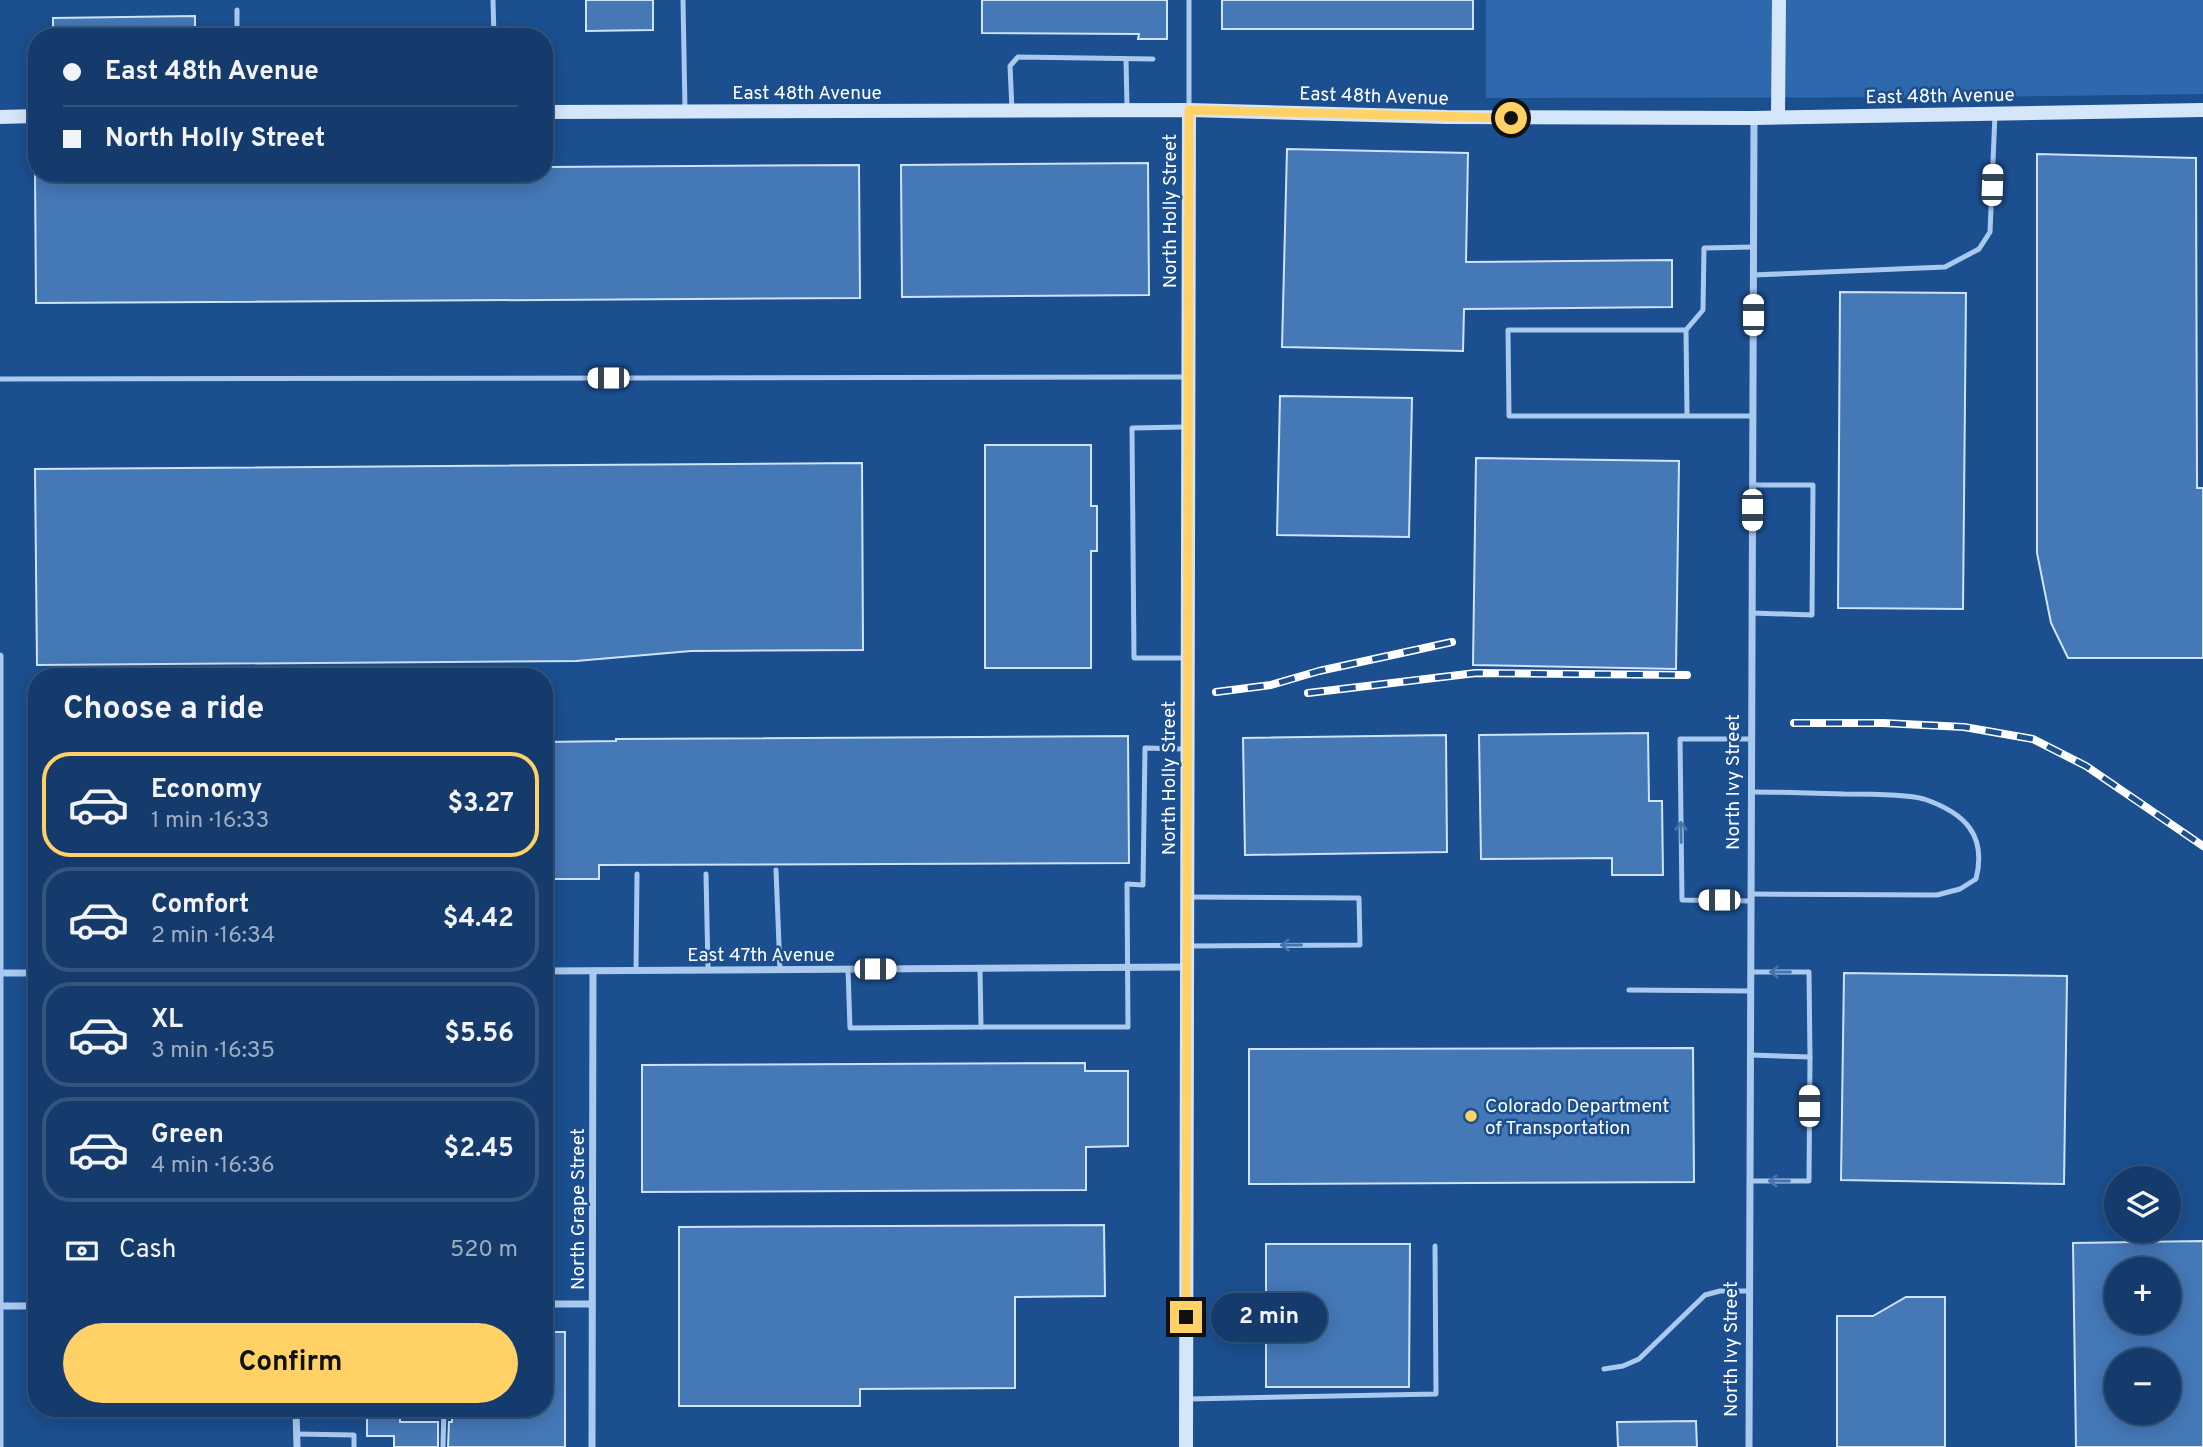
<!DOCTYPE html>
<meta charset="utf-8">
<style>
:root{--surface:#143b6b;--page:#214673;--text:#f1f3f6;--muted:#9dadc1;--line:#33557e;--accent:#ffd166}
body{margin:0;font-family:Overpass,sans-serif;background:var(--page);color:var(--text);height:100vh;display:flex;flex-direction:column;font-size:26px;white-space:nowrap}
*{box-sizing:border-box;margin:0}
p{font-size:23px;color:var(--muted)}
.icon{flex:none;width:38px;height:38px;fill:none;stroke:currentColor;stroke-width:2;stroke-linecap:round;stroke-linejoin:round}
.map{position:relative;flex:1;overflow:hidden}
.sheet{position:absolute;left:28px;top:668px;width:525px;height:749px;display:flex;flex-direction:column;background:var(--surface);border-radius:28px;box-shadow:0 4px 18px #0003,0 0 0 2px var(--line)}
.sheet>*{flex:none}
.top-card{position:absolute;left:28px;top:28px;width:525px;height:154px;border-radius:28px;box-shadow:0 4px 18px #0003,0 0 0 2px var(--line);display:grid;align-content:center;height:154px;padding:0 35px;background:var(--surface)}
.fabs{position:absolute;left:2104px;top:1166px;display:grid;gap:14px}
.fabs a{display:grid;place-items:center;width:77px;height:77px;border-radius:50%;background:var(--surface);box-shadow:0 4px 18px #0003,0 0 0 2px var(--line);font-size:35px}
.end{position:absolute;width:32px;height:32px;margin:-16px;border:9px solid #ffd166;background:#111;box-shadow:0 0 0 4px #111}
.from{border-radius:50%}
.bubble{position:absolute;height:49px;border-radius:24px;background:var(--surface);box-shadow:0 4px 18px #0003,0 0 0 2px var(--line);font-size:23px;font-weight:700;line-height:49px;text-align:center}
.car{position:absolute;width:21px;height:42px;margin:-21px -10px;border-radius:9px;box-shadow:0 0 5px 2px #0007;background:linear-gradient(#fff 24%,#345 0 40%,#fff 0 76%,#345 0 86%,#fff 0)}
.top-card b{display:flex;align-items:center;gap:24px;height:66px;font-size:26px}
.top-card b+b{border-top:2px solid var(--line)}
.top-card i{width:18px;height:18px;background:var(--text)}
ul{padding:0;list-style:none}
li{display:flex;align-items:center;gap:21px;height:105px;margin:0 14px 10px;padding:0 21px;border:4px solid var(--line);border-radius:28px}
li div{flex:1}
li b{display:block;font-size:26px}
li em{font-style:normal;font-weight:700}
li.current{border-color:var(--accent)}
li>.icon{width:63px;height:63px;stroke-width:1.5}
h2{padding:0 35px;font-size:32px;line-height:84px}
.pay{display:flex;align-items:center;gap:18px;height:77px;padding:0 35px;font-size:26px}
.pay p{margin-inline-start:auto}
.action{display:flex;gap:14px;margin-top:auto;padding:14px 35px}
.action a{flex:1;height:80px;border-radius:42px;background:var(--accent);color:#111;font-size:28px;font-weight:700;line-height:80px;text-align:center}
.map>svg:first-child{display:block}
.green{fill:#2e69ad}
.building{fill:#4478b7;stroke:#cfe3fa;stroke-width:2;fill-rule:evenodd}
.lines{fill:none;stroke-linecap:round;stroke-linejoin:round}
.lane{stroke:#a9c9ee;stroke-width:5}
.street{stroke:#a9c9ee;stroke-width:7}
.secondary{stroke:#d6e6fa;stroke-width:14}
.rail-casing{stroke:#fff;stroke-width:8}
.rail{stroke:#1b4f8f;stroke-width:5;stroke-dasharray:16;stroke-linecap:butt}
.oneway{stroke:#4674ac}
.route{stroke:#ffd166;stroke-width:9}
.poi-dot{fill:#ffd166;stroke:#1b4f8f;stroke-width:2.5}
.labels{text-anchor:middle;stroke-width:5;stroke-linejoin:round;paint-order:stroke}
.street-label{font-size:19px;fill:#fff;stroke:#1b4f8f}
.poi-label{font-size:19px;fill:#fff;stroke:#1b4f8f;text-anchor:start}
</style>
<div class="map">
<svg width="2203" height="1447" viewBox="0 0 2203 1447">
<rect width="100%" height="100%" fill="#1b4f8f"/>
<path class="green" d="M1486,0H2203V94L1968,97L1486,98Z"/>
<g class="building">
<path d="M586,0H653V30L586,31Z"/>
<path d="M982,0H1167V39H1138L1139,34L982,33Z"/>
<rect x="1222" y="0" width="251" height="29"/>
<path d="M195,16V37H53V18Z"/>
<path d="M1287,149L1468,153L1466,262L1672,260V307L1464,309L1463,351L1282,347Z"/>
<path d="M2037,154L2196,158L2197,488H2203V658H2068L2051,623L2037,553Z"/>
<path d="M1148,163L1149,295L902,297L901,165Z"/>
<path d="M859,165L860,298L36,303L35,173H544V167Z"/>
<path d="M1840,292L1966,293L1963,609L1838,608Z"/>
<path d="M1280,396L1412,398L1409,537L1277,535Z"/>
<path d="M985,445H1091V506H1097V551H1091V668H985Z"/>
<path d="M1476,458L1679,461L1676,669L1473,665Z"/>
<path d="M862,463L863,650L691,651L576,661L37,665L35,469Z"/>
<path d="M1648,733L1649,801H1662L1663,875H1612V858L1481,859L1479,735Z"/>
<path d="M1446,735L1447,852L1245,855L1243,738Z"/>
<path d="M1128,736L1129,863L599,865V879H544V742L616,741V739Z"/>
<path d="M1844,973L2067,976L2064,1184L1841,1180Z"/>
<path d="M1693,1048L1694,1182L1249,1184V1049Z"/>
<path d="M1085,1063V1071H1128V1146L1086,1147V1190L642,1192V1065Z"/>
<path d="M1104,1225L1105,1296L1015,1297V1388L860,1389V1406H679V1227Z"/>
<path d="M2203,1241V1447H2076L2073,1243ZM2116,1269H2168V1321H2116ZM2116,1360H2168V1412H2116Z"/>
<path d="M1266,1244H1410L1409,1387H1266Z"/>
<path d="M1906,1297H1945V1447H1837V1316H1873Z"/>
<path d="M544,1332H565V1447H448L449,1422H452V1409H544Z"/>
<path d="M367,1409H400V1422H438V1447H394V1436H367Z"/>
<path d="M1696,1421L1697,1447H1618L1617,1422Z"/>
</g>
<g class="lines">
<g class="lane">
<path d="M493,0L494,37"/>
<path d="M683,0L685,109"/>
<path d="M1189,0V110"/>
<path d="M237,37V10"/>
<path d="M1126,59L1127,108"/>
<path d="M1012,110L1010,66L1018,57L1153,59"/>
<path d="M1753,275L1945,267L1979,249L1990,232L1995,114"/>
<path d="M1686,330L1687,415"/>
<path d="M0,379L1187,377"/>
<path d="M1753,416H1509L1508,330H1686L1703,310L1704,248L1754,247"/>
<path d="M1185,427L1132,428L1134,658H1187"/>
<path d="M1752,613L1812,615L1813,485H1753"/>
<path d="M776,870L780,970"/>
<path d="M706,874L708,970"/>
<path d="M1751,894L1937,895L1960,889L1976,879C1987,835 1965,813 1924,799C1907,794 1864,794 1844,794C1813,793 1782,792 1752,792"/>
<path d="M1188,897L1359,898L1360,945L1189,946"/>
<path d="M1751,901L1682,900L1680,739H1752"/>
<path d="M848,969L850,1028L981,1027L980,968"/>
<path d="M636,970L637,874"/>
<path d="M1629,990L1751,991"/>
<path d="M981,1027H1128L1127,884L1143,885L1145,748L1186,749"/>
<path d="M1751,1055L1810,1057L1809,972H1751"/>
<path d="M1750,1181H1809L1810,1057"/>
<path d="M1604,1369L1623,1366L1639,1359L1705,1295L1720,1291H1750"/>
<path d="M1189,1399L1436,1394L1435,1246"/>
<path d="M297,1434L354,1435V1447"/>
<path d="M443,1447L444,1409"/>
</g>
<g class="street">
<path d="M0,656V1446"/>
<path d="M544,971L1188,967"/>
<path d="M0,973H37"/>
<path d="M544,1304H592"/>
<path d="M0,1306H37"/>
<path d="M296,1409L297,1447"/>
<path d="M592,1447L593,971"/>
<path d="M1749,1447L1754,118"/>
</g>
<g class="secondary">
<path d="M544,112L1189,110L1447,117L1754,118L2203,110"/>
<path d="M0,117L37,116"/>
<path d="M1778,117L1779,0"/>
<path d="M1186,1447L1189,110"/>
</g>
<g class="rail-casing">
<g id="rail">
<path d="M1216,692L1271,685L1319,671L1452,642"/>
<path d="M1308,693L1476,673L1687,675"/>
<path d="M1794,723H1883L1964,727L2033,739L2086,766L2203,846"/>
</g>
</g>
<use href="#rail" class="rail"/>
</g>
<defs><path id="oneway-shaft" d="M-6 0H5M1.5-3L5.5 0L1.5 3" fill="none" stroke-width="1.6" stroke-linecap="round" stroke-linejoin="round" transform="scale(1.75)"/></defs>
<g class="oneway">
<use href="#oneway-shaft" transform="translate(1681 832) rotate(-91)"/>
<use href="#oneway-shaft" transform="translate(1291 945) rotate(180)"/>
<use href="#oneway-shaft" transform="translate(1780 972) rotate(180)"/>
<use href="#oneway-shaft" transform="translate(1779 1181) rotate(180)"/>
</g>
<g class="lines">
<path class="route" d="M1186,1317L1189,110L1511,118"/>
</g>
<circle class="poi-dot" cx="1471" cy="1116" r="7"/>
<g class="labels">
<g class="street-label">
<text x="807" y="99">East 48th Avenue</text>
<text transform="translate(1374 95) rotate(2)" y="7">East 48th Avenue</text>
<text transform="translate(1940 95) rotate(-1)" y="7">East 48th Avenue</text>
<text transform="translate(1169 211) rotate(-90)" y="7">North Holly Street</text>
<text transform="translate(1168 778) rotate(-90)" y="7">North Holly Street</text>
<text transform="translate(1732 782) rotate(-90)" y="7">North Ivy Street</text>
<text x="761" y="961">East 47th Avenue</text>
<text transform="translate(577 1209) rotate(-90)" y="7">North Grape Street</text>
<text transform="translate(1730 1349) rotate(-90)" y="7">North Ivy Street</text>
</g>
<g class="poi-label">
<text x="1485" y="1112">Colorado Department<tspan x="1485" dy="22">of Transportation</tspan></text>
</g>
</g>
</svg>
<div class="fabs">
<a><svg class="icon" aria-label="layers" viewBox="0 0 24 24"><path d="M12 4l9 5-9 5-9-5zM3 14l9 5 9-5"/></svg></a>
<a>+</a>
<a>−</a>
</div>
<i class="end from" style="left:1511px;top:118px"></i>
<i class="end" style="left:1186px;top:1317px"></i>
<div class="bubble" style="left:1211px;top:1293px;width:116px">2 min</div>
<i class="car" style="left:1992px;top:185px;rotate:2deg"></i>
<i class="car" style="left:1753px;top:315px;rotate:0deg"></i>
<i class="car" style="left:608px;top:378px;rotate:270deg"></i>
<i class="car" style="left:1752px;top:510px;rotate:180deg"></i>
<i class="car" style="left:1719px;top:900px;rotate:270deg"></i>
<i class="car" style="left:875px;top:969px;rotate:90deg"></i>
<i class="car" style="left:1809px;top:1106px;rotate:0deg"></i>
<div class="top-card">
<b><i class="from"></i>East 48th Avenue</b>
<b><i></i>North Holly Street</b>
</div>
<section class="sheet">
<h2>Choose a ride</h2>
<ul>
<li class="current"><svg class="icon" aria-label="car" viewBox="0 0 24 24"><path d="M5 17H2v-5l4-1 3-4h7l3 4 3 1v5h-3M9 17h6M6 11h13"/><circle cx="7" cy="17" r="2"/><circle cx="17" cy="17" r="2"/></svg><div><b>Economy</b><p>1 min · 16:33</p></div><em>$3.27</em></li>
<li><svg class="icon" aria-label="car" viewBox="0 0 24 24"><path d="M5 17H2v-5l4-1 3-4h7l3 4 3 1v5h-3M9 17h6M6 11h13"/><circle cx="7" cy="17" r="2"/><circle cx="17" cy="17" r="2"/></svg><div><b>Comfort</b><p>2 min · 16:34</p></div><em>$4.42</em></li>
<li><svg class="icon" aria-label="car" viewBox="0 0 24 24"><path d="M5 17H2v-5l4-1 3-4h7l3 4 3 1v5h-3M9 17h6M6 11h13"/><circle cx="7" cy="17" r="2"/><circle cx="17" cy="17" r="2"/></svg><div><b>XL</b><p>3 min · 16:35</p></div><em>$5.56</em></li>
<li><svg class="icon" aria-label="car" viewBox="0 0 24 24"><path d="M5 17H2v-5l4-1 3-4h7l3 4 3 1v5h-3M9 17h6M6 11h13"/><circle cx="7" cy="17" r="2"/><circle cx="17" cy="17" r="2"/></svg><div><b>Green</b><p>4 min · 16:36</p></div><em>$2.45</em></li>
</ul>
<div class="pay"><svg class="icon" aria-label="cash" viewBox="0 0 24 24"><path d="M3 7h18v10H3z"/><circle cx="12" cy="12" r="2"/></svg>Cash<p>520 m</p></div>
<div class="action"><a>Confirm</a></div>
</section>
</div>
